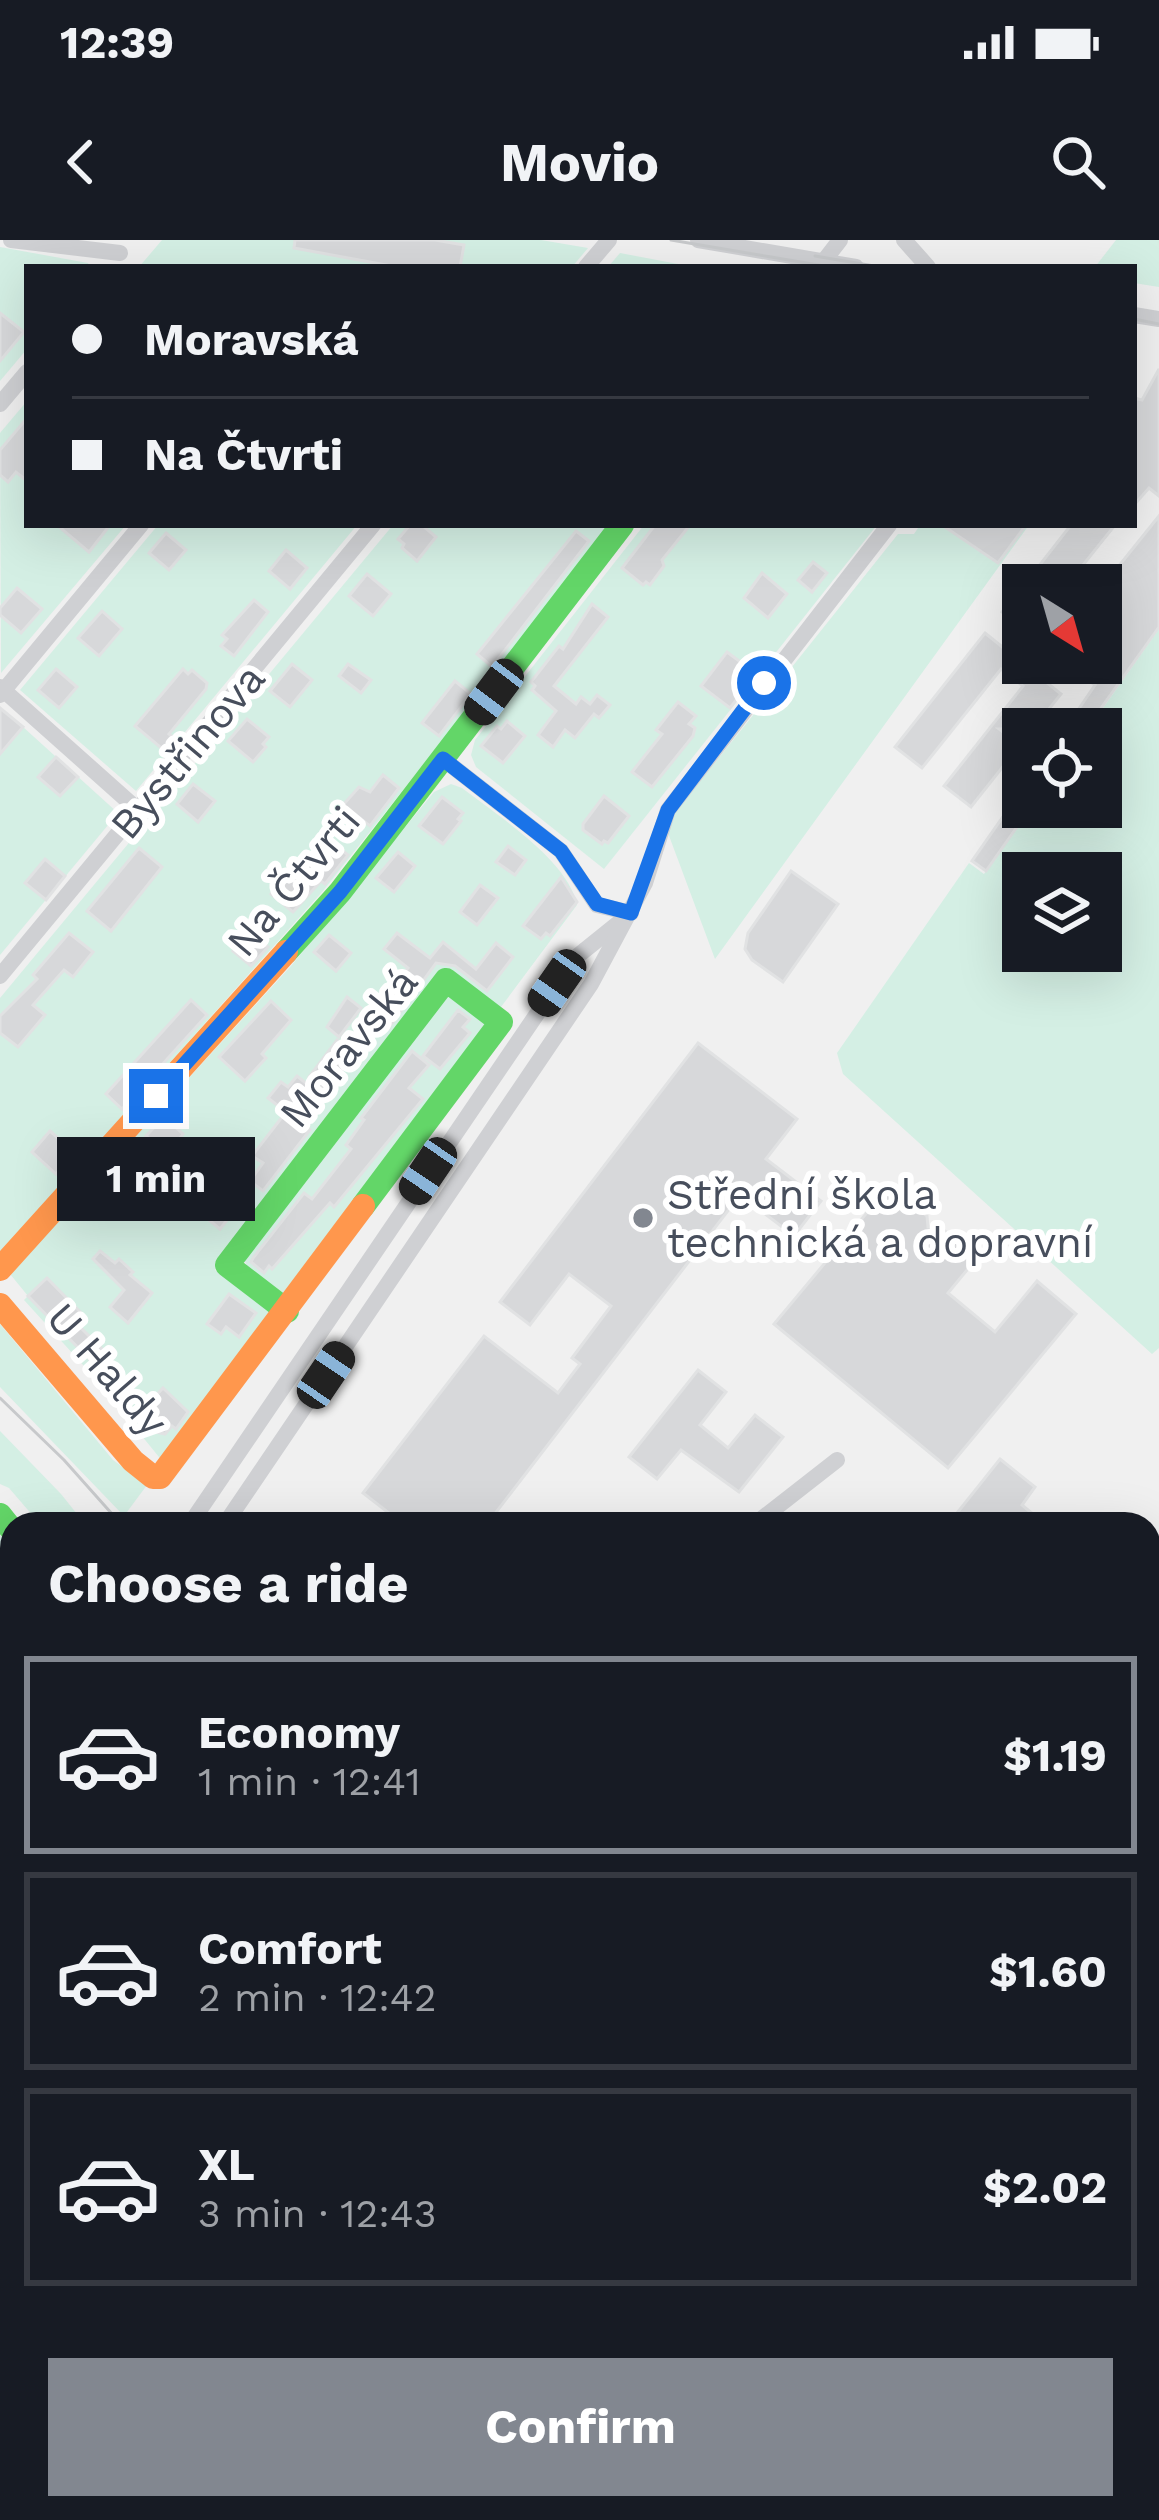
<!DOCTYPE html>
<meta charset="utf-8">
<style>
:root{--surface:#171b24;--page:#20242c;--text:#f1f3f6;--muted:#9ea1a6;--line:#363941;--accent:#828790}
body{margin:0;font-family:"Work Sans",sans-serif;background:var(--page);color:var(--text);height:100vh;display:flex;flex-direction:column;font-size:45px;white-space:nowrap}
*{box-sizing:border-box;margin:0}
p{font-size:39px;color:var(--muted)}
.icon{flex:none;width:66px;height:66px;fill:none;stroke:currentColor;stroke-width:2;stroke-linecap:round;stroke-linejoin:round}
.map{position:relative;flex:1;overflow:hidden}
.drawer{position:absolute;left:0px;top:1272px;width:1161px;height:1008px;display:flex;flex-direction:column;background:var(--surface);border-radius:36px 36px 0 0;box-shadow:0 12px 48px #0002}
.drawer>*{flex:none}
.top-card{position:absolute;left:24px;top:24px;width:1113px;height:264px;border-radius:0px;box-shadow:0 12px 48px #0002;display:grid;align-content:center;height:264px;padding:0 48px;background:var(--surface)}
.needle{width:78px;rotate:143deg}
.buttons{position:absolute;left:1002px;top:324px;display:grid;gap:24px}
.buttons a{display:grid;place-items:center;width:120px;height:120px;border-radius:0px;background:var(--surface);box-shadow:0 12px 48px #0002;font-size:60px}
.end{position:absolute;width:54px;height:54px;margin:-27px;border:15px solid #1a73e8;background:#fff;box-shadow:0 0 0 6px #fff}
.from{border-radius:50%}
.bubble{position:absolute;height:84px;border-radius:0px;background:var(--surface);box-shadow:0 12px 48px #0002;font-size:39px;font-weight:700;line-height:84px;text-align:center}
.car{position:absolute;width:36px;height:72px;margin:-36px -18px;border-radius:15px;box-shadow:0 0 9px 3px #0007;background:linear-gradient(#222 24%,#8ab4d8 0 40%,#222 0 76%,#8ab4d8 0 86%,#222 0)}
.top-card b{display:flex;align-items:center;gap:42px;height:114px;font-size:45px}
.top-card b+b{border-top:3px solid var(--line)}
.top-card i{width:30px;height:30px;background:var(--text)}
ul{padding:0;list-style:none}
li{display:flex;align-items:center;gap:36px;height:198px;margin:0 24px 18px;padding:0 24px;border:6px solid var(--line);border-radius:0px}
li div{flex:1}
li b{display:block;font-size:45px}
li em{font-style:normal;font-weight:700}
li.active{border-color:var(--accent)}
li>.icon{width:108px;height:108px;stroke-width:1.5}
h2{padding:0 48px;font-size:54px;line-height:144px}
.button{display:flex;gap:24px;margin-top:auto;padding:24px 48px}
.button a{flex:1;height:138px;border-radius:0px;background:var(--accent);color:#fff;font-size:48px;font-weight:700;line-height:138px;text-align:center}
.status{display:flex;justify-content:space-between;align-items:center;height:84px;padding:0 60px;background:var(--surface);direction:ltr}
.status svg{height:33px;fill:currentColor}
header{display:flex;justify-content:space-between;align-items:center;height:156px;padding:0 48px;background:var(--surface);font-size:54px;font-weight:700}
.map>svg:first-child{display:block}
.green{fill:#d4efe4;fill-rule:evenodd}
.water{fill:#aad1ec}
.building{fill:#d7d8da;stroke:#e1e2e3;stroke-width:3}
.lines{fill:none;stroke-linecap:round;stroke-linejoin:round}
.street{stroke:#cfd0d3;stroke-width:16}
.fast{stroke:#63d668;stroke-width:24}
.slow{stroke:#ff974d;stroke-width:24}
.tram{stroke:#c7c9cb;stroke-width:3}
.route{stroke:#1a73e8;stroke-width:15}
.poi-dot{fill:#828790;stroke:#fff;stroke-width:4.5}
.labels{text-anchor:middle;stroke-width:12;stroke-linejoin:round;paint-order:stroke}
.street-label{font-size:42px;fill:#474e5c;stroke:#fff}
.poi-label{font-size:42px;fill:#474e5c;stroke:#fff;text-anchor:start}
</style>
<div class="status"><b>12:39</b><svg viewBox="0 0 49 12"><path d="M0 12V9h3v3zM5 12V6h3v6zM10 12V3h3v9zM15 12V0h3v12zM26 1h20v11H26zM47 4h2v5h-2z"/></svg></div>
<header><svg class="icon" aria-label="back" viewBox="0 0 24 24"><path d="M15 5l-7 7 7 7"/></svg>Movio<svg class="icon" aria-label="search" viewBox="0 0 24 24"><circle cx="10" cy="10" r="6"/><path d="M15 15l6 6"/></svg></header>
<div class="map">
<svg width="1159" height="2280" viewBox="0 0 1159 2280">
<rect width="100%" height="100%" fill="#f0f0f0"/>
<g class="green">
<path d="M162,0H541L588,8L572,27H139Z"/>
<path d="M1116,0H1159V47L1134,43V27H1095Z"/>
<path d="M0,7L88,23L90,27H27V109L0,141Z"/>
<path d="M620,13L694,27H608Z"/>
<path d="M27,161V285H126L1,433L0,193Z"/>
<path d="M158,285H357L136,551L20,450Z"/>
<path d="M393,285H613L323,651L0,1013V758Z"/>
<path d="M644,285H877L604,629L476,527L471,515L475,500Z"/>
<path d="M920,285H1029L715,719L665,585L762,464L780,463L786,456L781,447L784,437L898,294H914Z"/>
<path d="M1159,389V1108L1152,1114L843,834L837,813L969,623L984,634L1032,567H1101V489H1088ZM1023,633H1101V711H1023Z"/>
<path d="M0,474L23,487L118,573L0,715Z"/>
<path d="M451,544L462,548C497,575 569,621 577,665L498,771L447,731L215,1030L275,1073L163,1222L94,1137L24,1060L28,1056L10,1034L291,726L434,552Z"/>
<path d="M451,754L487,786L289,1053L281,1054L248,1029L243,1016L439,759Z"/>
<path d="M0,1084L113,1220L147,1245L124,1276L0,1147Z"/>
<path d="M0,1191L61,1254L85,1284H40L9,1248L0,1244Z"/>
<path d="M0,1295L12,1311V1485L0,1470Z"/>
<path d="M0,1630L12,1646V1689L0,1699Z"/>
<path d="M1159,1631V1686L1149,1693V1636Z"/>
<path d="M1149,1747L1159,1760V1935L1149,1943Z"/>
<path d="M0,1930L12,1946V2011L0,2003Z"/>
<path d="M1159,1986V2183L1149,2165V1993Z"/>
<path d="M0,2155L12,2168V2231L0,2217Z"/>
<path d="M41,2268H88L96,2280H50Z"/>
<path d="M115,2268H199L204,2280H123Z"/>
<path d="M232,2268H380L385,2280H233Z"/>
<path d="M602,2268H961L965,2280H601Z"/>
<path d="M992,2268H1095L1104,2280H996Z"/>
</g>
<path class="water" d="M0,2217L12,2231V2268H41L50,2280H0Z"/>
<g class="building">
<path d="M295,0H435L464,5L460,27H397L294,8Z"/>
<path d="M0,73L24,92L0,121Z"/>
<path d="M1159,129V256L1149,248L1134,265V158L1142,160Z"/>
<path d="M27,178V241L16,232L8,242L0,235V210Z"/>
<path d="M1159,276V387L1086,489H1065L1095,445L1067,423H1101V348Z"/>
<path d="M57,285H110L89,312Z"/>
<path d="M410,285H422L436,297L417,321L402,308L404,304L398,299Z"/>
<path d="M655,285H690L662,320L664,326L650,345L646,342L643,345L622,328Z"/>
<path d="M942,285H1026L998,323Z"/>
<path d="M1071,285H1115L1067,345H1024Z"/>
<path d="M576,291L589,301L492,427L477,414Z"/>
<path d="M166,293L186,310L169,330L149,313Z"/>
<path d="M286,310L307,328L290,349L269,331Z"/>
<path d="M813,322L827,333L812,352L798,340Z"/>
<path d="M762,333L787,354L768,378L744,358Z"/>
<path d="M367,334L391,354L373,376L349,356Z"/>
<path d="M1023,346V388L1002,372Z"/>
<path d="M17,348L42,369L21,393L0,375V368Z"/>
<path d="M254,360L268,372L234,416L221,406L227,399L222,395Z"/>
<path d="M592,364L608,377L554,446L576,464L581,457L590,464L597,455L610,465L599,478L594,474L575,498L565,490L553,507L538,495L556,471L532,450L535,446L531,442L559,406L563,409Z"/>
<path d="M102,371L122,389L99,416L78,398Z"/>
<path d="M985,393L1061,454L1033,489H999L1020,505L971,567L944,546L1023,446L1001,429L922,528L895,507Z"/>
<path d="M727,412L750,429L745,436L751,441L730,468L701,446Z"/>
<path d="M292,424L312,440L290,467L270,451Z"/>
<path d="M348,424L371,440L361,453L339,436Z"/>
<path d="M56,429L77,447L59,468L38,450Z"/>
<path d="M183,429L188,434L192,430L207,443L206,449L169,494L176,500L166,512L135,486Z"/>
<path d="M455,441L471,454L439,496L422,483Z"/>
<path d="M678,462L696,476L689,484L695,488L693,496L652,547L632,532L662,494L656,490Z"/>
<path d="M0,468L23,487L0,514Z"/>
<path d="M247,479L269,497L263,504L266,507L253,522L228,501Z"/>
<path d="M507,481L525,496L503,523L481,506L497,486L501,489Z"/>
<path d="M56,517L78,537L60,556L38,537Z"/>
<path d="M383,535L399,548L370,586L343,565L359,547L370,552Z"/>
<path d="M193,544L215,561L198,582L177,564Z"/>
<path d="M1023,548V567H1031L986,631L972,621Z"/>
<path d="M604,556L629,576L608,603L604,601L602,604L583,590V584Z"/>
<path d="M442,557L463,573L458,579L461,581L443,604L419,586Z"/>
<path d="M330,601L348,615L325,644L321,641L293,672L271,654L289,633L296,639Z"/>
<path d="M508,606L526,620L515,635L496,622Z"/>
<path d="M139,608L162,627L111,691L87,671Z"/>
<path d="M398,612L415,626L394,652L376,638Z"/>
<path d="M45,619L65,636L46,660L25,643Z"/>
<path d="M791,631L838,664L783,742L752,720L745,709L748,693Z"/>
<path d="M561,637L577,662L550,696L546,693L541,699L523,686Z"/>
<path d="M480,645L498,658L477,685L460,672Z"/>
<path d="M250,692L268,707L251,726L233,711Z"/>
<path d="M69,693L93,712L73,737L64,730L33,765L45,775L18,807L0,793V776L37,739L33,735Z"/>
<path d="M397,693L430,718L443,702L476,729L496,703L513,717L487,751L455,726L436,723L388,789L371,776L408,728L384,709Z"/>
<path d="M329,695L351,713L336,731L314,712Z"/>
<path d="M347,757L361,768L339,797L327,787Z"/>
<path d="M191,760L207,775L122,869L106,854Z"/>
<path d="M271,761L291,780L262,814L266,818L245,841L219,817Z"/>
<path d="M458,770L470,779L463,787L470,793L440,829L423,816Z"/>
<path d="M337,800L355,814L326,851L309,837Z"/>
<path d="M698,803L797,879L766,919L821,961L794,996L740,955L487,1284H403L363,1253L484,1096L558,1153L580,1124L572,1118L611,1066L569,1034L530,1085L500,1062Z"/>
<path d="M412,811L429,825L409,848L423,859L334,967L330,963L272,1029L269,1026L264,1033L251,1022L253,1018L304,953L312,959L351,909L346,905L364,880L361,878Z"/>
<path d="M297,836L312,848L292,875L310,890L263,951L250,941L263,923L252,916L286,872L268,858L281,842L288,847Z"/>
<path d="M164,877L183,894L168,915L146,896Z"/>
<path d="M50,891L75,913L56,934L32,912Z"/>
<path d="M110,931L128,947L101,976L84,960Z"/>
<path d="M231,938L249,952L220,989L203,975Z"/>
<path d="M890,945L927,976L928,987H940L977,1018L948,1053L995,1092L1037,1041L1076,1074L948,1228L774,1084Z"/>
<path d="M100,1011L115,1023L119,1019L133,1032L130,1035L152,1053L128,1083L110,1067L124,1050L93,1019Z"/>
<path d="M47,1038L85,1077L77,1084L102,1109L90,1120L28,1056Z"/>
<path d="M229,1054L256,1073L239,1097L226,1087L221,1094L207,1084Z"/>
<path d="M698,1130L726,1152L700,1185L728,1208L755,1175L783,1197L739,1252L681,1210L657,1239L629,1217Z"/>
<path d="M163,1148L188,1172L176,1189L172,1186L165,1194L155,1192L140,1173Z"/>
<path d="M1000,1219L1035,1247L1022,1265L1034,1275L1027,1284H971L957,1273Z"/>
</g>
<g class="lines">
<g class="street">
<path d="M11,0L120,13"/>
<path d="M698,0L856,27"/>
<path d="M904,0L928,27"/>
<path d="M820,26L840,0"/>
<path d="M586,27L609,0"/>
<path d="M1134,75L1159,79"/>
<path d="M0,164L27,132"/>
<path d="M0,447L138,570"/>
<path d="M0,455L141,285"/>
<path d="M443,519L561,611L597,665L631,673"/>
<path d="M0,736L373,285"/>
<path d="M190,1284L575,718L621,681"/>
<path d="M225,1284L591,744L645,643L668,570L889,285"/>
<path d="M755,1284L837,1220"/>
<path d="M1149,1543L1159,1536"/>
<path d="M1149,1732L1159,1746"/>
<path d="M1149,1961L1159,1953"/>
<path d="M979,2268L983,2280"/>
</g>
<g class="fast">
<path d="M286,712L340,652L622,285"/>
<path d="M287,1071L227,1025L446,740L501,782L363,966"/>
<path d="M0,1275L12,1290"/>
<path d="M0,1513L12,1530"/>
<path d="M0,1563L12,1546"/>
<path d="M0,2019L12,2027"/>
<path d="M418,2268L425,2280"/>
<path d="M456,2268L461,2280"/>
</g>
<g class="slow">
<path d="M0,1029L286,712"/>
<path d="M0,1065L133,1221L153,1237H160L363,966"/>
</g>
<g class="tram">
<path d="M671,0L830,27"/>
<path d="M815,16L880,27"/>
<path d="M1134,79L1159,84"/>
<path d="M0,1158L64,1220L121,1284"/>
<path d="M1149,1610L1159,1605"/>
<path d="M519,2268L522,2280"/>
</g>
</g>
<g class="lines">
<path class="route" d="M156,856L340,652L443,519L561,611L597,664L631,673L668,570L764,443"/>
</g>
<circle class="poi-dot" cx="643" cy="978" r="12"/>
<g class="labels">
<g class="street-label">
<text transform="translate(187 511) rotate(-50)" y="15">Bystřinova</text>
<text transform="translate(293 641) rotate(-50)" y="15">Na Čtvrti</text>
<text transform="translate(348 807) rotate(-51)" y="15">Moravská</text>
<text transform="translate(108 1129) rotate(49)" y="15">U Haldy</text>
</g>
<g class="poi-label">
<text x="667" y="969">Střední škola<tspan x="667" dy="48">technická a dopravní</tspan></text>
</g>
</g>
</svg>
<div class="buttons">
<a><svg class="needle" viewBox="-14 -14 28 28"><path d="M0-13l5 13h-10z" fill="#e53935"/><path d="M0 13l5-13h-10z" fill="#9ea1a6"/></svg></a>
<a><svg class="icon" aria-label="locate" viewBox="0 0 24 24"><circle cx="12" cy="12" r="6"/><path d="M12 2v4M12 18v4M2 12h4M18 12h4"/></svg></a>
<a><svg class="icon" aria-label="layers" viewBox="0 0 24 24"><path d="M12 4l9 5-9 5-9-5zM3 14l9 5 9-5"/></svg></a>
</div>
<i class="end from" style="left:764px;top:443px"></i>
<i class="end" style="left:156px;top:856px"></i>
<div class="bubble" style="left:57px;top:897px;width:198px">1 min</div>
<i class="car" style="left:494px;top:452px;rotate:217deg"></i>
<i class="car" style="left:557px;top:743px;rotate:215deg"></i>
<i class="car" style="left:428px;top:931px;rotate:214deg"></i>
<i class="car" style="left:326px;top:1135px;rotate:34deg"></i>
<div class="top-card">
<b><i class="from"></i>Moravská</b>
<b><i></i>Na Čtvrti</b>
</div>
<section class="drawer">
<h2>Choose a ride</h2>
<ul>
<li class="active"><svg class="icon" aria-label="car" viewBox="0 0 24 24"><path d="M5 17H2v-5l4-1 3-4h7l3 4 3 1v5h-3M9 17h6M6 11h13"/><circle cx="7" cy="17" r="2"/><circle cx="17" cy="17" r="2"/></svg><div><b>Economy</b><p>1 min · 12:41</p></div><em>$1.19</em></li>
<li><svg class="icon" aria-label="car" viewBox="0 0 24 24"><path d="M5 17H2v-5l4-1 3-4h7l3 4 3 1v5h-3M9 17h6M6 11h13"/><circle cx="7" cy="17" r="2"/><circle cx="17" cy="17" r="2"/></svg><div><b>Comfort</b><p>2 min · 12:42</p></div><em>$1.60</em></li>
<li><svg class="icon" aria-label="car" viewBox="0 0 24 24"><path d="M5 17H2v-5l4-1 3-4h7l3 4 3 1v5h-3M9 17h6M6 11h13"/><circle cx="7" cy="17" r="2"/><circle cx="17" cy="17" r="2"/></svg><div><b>XL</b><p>3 min · 12:43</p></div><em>$2.02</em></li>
</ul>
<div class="button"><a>Confirm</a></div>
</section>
</div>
